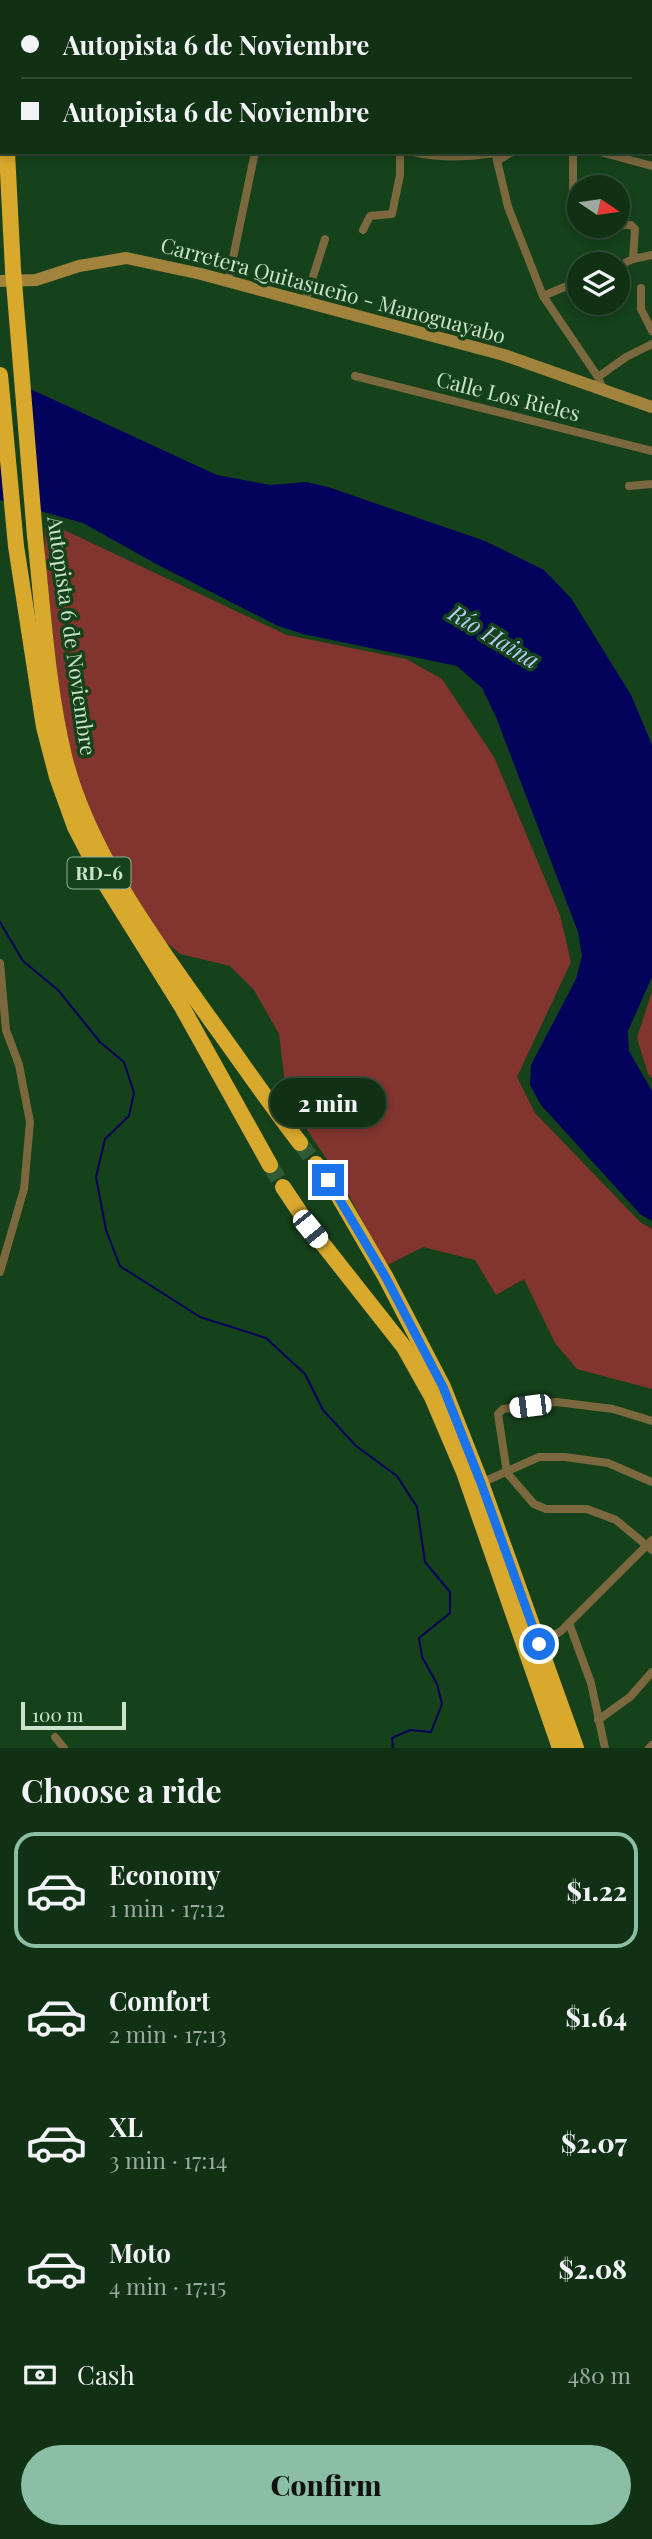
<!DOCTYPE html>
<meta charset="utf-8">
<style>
:root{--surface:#103114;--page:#1e3d22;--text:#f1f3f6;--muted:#9ca9a0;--line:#304c34;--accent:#8abfa5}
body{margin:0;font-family:"Playfair Display",serif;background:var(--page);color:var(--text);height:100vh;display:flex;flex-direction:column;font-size:26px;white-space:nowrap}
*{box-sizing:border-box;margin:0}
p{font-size:23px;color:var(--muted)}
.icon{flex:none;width:38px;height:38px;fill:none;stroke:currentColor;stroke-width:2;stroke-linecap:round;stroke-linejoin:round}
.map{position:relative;height:1748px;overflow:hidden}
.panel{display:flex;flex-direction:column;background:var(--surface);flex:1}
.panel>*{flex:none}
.banner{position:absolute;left:0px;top:0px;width:653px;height:154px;box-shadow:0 4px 10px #0003,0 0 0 2px var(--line);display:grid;align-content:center;height:154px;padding:0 21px;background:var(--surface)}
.needle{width:46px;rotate:103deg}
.tools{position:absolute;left:567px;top:175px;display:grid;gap:14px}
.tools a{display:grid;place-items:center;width:63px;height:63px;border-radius:50%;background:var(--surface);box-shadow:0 4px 10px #0003,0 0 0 2px var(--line);font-size:35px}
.scale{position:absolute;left:21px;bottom:18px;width:105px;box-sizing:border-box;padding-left:7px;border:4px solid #cbe3cb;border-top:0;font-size:19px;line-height:24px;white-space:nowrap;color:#cbe3cb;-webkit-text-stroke:5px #15411b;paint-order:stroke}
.end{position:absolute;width:32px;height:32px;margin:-16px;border:9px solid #1a73e8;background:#fff;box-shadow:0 0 0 4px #fff}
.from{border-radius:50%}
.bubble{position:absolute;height:49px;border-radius:24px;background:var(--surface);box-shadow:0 4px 10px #0003,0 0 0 2px var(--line);font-size:23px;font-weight:800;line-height:49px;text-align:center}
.car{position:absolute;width:21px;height:42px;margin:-21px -10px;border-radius:9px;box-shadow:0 0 5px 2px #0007;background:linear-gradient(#fff 24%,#345 0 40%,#fff 0 76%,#345 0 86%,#fff 0)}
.banner b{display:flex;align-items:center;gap:24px;height:66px;font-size:26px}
.banner b+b{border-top:2px solid var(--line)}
.banner i{width:18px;height:18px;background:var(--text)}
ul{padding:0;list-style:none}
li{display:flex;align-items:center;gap:21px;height:116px;margin:0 14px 10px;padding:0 7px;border:4px solid transparent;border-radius:21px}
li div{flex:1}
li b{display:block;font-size:26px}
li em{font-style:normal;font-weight:800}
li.current{border-color:var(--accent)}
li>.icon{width:63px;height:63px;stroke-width:1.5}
h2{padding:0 21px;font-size:32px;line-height:84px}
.pay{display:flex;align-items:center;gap:18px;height:77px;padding:0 21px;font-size:26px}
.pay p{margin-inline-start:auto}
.action{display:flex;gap:14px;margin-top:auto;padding:14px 21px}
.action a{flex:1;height:80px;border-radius:42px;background:var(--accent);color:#111;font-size:28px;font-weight:800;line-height:80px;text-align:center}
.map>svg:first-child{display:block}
.green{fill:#82342f}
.water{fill:#03035b}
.pier{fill:#15411b}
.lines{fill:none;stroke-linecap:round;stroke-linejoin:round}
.stream{stroke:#03035b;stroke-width:2}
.highway-tunnel{stroke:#305935;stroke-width:16;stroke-dasharray:16 8;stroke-linecap:butt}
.street{stroke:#7b683e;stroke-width:8}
.secondary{stroke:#a1833c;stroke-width:12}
.highway{stroke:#d9a92d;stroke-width:16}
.highway-bridge{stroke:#d9a92d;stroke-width:16}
.route{stroke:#1a73e8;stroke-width:9}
.labels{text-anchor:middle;stroke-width:7;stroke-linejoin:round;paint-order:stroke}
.shield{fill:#15411b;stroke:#94b296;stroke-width:2}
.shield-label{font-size:19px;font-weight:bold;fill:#cbe3cb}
.street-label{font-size:21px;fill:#cbe3cb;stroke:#15411b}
.water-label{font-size:23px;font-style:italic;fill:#b6cbf9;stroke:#15411b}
</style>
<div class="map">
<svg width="652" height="1748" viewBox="0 0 652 1748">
<rect width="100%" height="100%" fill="#15411b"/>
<g class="green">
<path d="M45,521L287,635L406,659L442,679L494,757L560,915L571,962L517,1077L535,1113L640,1222L652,1229V1389L577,1369L555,1343L524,1279L496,1295L475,1260L423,1247L386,1266L342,1182L287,1100L279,1034L254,990L230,966L180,954L155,933L112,862L82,797L61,718L45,557Z"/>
<path d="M652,991V1078L648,1074L637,1038Z"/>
</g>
<path class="water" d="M0,375L217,475L270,485L306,482L328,487L485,541L544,570L571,598L631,695L652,745V977L628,1031L629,1051L652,1091V1221L640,1214L541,1105L530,1085L531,1065L576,979L582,956L578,932L496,717L482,688L457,666L303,634L278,626L158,565L83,523L0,500Z"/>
<path class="pier" d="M0,371L28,384L38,514L5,505Z"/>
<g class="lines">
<path class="stream" d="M0,922L23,961L58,990L100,1042L124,1062L134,1093L129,1116L105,1139L96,1177L106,1230L120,1266L200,1317L266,1338L305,1374L323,1410L356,1446L397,1476L417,1507L425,1562L450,1592V1613L419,1638L422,1657L437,1684L442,1704L431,1732L410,1730L392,1738L393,1748"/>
<g class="highway-tunnel">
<path d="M300,1143L316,1164"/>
<path d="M270,1165L283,1187"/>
</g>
<g class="street">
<path d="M280,0V2"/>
<path d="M322,0L324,2"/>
<path d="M433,0L435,2"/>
<path d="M416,2V0"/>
<path d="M518,2V0"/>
<path d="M413,152C439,159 468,157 495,153"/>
<path d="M495,152L508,207L543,296L598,377L603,390"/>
<path d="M573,152V220L579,224"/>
<path d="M600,152L652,166"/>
<path d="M497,161L512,152"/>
<path d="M618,225H631L635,229L633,259"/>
<path d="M363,230L370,216L392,214L400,175V152"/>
<path d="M618,266L633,259L652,255"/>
<path d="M228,282L255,152"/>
<path d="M641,288V309L652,331"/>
<path d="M543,296L579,281"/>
<path d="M305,302L325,239"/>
<path d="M355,376L652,451"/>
<path d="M598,377L626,357L652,344"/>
<path d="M629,486L652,484"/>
<path d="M0,963L6,1030L19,1065L30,1122L24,1189L0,1272"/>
<path d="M652,1421L613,1409L557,1402L503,1409L498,1414L507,1473L534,1504L546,1509H587L616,1520L652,1550"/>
<path d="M481,1483L539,1457H565L608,1463L652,1482"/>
<path d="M569,1623L591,1683L605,1748"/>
<path d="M539,1644L561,1631L652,1540"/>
<path d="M598,1720L630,1697L652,1672"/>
<path d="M55,1737L64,1748"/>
<path d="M649,1748L652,1745"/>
</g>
<path class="secondary" d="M0,281L36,280L79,266L126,258L201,274L504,355L652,407"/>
<g class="highway">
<path d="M0,61L2,84"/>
<path d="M7,152L13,270"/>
<path d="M0,375L16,546L44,727L57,777L75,827L101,877L182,1007L270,1165"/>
<path d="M35,536C43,609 47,685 64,756C87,850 155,942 210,1019C240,1060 269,1103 300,1143"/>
<path d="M316,1164L339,1197L385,1276L443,1387L481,1483L576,1748"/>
<path d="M283,1187L311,1229L404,1347L432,1397L464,1472L560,1748"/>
</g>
<path class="highway-bridge" d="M13,270L35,536"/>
</g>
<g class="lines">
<path class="route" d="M328,1180L385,1276L443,1387L481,1483L539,1644"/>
</g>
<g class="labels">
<rect class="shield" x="67.5" y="857.5" width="63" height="31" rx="5"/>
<g class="shield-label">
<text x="99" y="880">RD-6</text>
</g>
<g class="street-label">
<text transform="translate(333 291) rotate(15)" y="7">Carretera Quitasueño - Manoguayabo</text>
<text transform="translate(508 397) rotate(14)" y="7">Calle Los Rieles</text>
<text transform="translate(71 636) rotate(82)" y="7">Autopista 6 de Noviembre</text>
</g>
<g class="water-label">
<text transform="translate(494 637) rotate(31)" y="8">Río Haina</text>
</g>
</g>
</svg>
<div class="tools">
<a><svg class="needle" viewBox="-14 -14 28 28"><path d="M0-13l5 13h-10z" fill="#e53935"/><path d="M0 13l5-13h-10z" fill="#9ca9a0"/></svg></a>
<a><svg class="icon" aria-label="layers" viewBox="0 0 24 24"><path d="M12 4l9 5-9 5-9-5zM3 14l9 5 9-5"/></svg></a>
</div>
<div class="scale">100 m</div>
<i class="end from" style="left:539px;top:1644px"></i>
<i class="end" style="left:328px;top:1180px"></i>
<div class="bubble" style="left:270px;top:1078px;width:116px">2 min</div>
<i class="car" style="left:310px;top:1229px;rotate:141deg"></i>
<i class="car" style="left:530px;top:1406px;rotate:263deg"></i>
<div class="banner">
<b><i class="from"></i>Autopista 6 de Noviembre</b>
<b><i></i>Autopista 6 de Noviembre</b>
</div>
</div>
<section class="panel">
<h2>Choose a ride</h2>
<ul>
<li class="current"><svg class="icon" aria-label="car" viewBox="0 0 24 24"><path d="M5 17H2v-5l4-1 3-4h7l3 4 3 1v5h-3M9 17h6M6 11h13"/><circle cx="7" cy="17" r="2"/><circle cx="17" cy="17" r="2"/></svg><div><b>Economy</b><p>1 min · 17:12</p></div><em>$1.22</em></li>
<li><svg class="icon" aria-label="car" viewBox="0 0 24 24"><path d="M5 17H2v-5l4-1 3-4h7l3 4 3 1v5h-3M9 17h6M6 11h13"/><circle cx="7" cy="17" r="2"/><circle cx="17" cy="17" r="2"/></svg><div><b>Comfort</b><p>2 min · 17:13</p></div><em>$1.64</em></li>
<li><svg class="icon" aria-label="car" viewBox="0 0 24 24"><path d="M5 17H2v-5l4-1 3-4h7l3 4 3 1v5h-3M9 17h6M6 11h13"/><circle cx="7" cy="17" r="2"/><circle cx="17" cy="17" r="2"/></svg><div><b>XL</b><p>3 min · 17:14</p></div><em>$2.07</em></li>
<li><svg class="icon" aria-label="car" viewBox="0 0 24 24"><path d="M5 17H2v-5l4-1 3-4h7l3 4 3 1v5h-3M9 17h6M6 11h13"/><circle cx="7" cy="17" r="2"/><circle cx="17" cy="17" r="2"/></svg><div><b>Moto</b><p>4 min · 17:15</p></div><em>$2.08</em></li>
</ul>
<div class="pay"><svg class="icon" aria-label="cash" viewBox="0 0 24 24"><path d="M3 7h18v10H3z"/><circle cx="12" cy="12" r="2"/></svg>Cash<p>480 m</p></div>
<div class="action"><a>Confirm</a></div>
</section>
